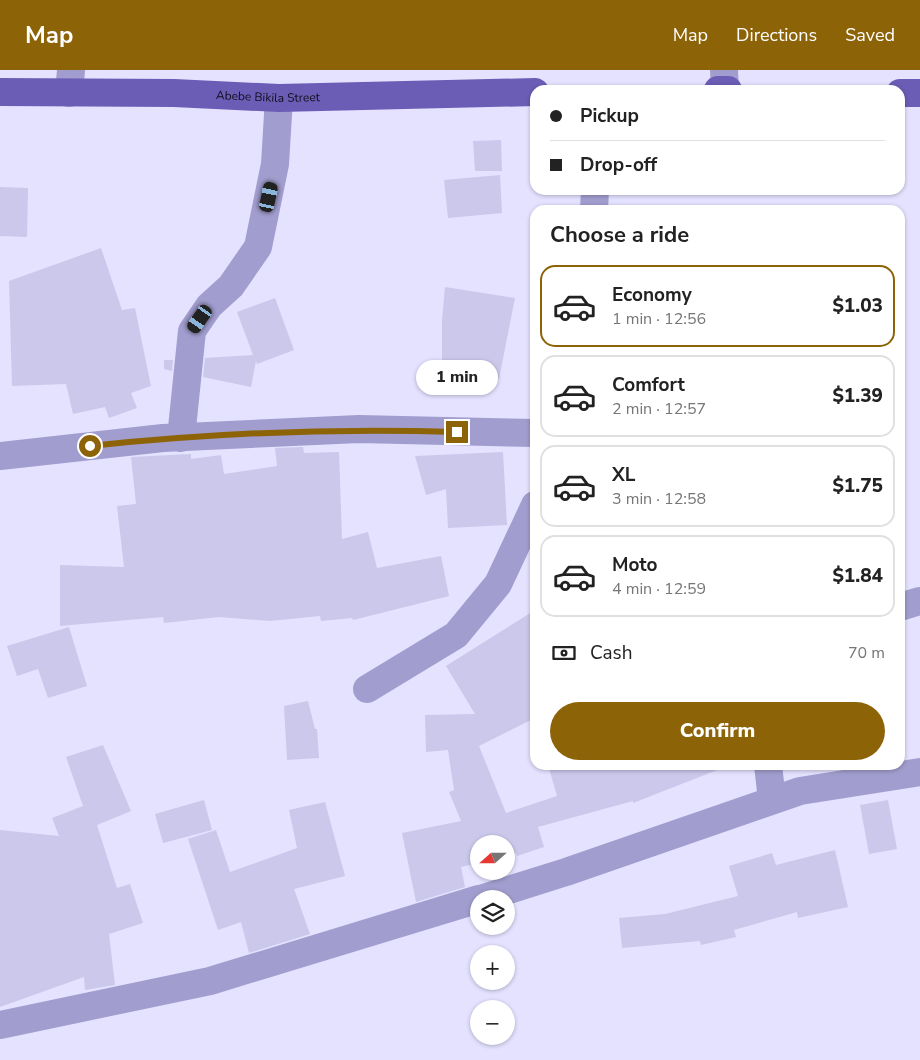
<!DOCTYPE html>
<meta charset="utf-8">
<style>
:root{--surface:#fff;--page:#f2f2f2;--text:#222;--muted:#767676;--line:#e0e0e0;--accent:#8d6308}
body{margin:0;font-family:"Nunito Sans",sans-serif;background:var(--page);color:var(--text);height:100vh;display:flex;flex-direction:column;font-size:19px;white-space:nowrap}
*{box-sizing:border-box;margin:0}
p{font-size:16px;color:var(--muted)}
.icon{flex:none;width:28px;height:28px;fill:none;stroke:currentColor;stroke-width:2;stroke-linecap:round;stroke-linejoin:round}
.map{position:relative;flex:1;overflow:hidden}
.sheet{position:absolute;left:530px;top:135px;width:375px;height:565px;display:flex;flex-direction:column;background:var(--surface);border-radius:15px;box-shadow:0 1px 4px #0004}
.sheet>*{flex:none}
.hud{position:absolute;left:530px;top:15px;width:375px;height:110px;border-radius:15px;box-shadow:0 1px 4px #0004;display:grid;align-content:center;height:110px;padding:0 20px;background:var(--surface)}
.needle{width:32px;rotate:249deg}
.tools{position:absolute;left:470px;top:765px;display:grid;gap:10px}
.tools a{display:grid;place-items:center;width:45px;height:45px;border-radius:50%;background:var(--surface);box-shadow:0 1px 4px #0004;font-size:25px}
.end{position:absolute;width:22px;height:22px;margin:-11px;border:6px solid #8d6308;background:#fff;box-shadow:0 0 0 2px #fff}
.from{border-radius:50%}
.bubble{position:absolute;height:35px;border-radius:18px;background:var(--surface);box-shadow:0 1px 4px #0004;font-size:16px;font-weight:800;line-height:35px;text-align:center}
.car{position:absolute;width:15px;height:30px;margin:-15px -8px;border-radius:6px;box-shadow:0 0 4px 1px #0007;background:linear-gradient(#222 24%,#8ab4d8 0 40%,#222 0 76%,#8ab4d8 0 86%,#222 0)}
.hud b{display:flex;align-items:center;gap:18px;height:48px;font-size:19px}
.hud b+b{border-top:1px solid var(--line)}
.hud i{width:12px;height:12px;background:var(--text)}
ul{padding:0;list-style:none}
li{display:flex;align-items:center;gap:15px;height:82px;margin:0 10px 8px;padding:0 10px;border:2px solid var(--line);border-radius:15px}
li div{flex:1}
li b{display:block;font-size:19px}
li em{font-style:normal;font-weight:800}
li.selected{border-color:var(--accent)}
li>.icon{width:45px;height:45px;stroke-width:1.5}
h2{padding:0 20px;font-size:22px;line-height:60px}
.pay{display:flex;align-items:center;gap:12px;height:55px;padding:0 20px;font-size:19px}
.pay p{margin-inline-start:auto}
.button{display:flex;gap:10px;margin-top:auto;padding:10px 20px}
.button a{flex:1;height:58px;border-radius:30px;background:var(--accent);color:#fff;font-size:20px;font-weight:800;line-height:58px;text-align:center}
header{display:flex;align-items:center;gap:30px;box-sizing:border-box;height:70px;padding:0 25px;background:var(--accent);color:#fff}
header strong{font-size:24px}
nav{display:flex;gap:28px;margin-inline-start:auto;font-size:18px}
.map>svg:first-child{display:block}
.building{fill:#cbc8eb}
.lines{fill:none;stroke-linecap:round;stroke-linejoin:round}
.minor{stroke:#a19dce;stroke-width:28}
.major{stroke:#6b5db5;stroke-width:28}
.route{stroke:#8d6308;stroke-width:6}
.labels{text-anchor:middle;stroke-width:5;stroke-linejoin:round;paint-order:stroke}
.street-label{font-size:12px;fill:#0f0e1a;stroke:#f2f2f9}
</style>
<header>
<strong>Map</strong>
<nav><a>Map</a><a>Directions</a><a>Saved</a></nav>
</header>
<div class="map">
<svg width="920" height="990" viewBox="0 0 920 990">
<rect width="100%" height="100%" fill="#e4e2ff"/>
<g class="building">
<path d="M501,70L502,101H475L473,71Z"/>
<path d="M500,105L502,143L448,148L444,110Z"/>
<path d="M0,117L28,118L27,167L0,166Z"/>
<path d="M101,178L122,240L135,238L151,316L131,323L137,338L109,348L105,337L73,344L66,314L12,316L9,211Z"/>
<path d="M445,217L515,228L499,309H442V250Z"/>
<path d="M275,228L294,280L257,294L256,291L251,317L203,307L205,288L253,285L237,242Z"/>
<path d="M164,290H173L172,301L164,299Z"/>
<path d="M303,377L304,383L339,382L342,469L368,462L377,498L441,486L449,526L353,550L352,548L321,551L320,546L270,551L219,547L164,553L163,547L60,556V495L124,497L117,436L136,434L131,387L191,384V389L221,385L224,404L277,396L275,378Z"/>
<path d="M503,382L507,455L448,458L446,419L426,425L415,386Z"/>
<path d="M535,540V648L479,676L506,743L557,726L548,695H725V697L633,733V731L538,757L544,777L517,786L516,783L506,785V774H479V793L461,797L465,817L416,832L402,763L461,751L449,722L454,720L448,680L426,682L425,645L475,644L446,596Z"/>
<path d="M69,557L87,616L48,628L38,599L17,606L7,576Z"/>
<path d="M308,631L315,659H317L319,688L287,690L284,636Z"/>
<path d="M103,675L131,741L97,755L117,818L130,814L143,853L109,864L115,915L85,920L84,907L0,937V760L59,766L52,748L83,736L66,687Z"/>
<path d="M204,730L212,760L163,773L155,744Z"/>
<path d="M888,730L897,779L869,784L860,735Z"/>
<path d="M325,732L345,806L294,819L310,864L249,883L241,852L218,860L188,769L216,760L230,802L297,778L289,740Z"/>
<path d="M835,780L848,837L798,848L797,842L734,860L736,867L701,875L700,871L622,878L619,848L665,844L738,826L729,796L772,783L776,795Z"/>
</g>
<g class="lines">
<g class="minor">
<path d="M724,0L725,20"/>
<path d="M69,23L71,0"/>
<path d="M594,140L595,120"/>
<path d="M181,368L192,261L209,236L231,216L258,177L275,94L279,28"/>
<path d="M0,386L163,368L359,359L535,363"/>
<path d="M900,537L920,531"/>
<path d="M367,619L456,565L498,514L535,435"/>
<path d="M768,695L772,730"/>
<path d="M480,829L566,802L800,721L920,702"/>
<path d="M0,955L210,911L479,829"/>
</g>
<g class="major">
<path d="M718,20H728"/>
<path id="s1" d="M0,22L174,23L279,28L535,22"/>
<path d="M900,23H920"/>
</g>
</g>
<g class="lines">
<path class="route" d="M90,376C212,363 334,358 457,362"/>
</g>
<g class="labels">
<g class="street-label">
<text dy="4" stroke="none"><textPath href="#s1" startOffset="268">Abebe Bikila Street</textPath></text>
</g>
</g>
</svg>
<div class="tools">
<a><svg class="needle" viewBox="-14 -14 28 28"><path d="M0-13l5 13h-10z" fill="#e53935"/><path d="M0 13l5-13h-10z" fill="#767676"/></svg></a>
<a><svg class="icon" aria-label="layers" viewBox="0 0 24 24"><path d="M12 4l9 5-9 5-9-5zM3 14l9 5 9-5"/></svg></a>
<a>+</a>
<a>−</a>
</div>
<i class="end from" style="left:90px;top:376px"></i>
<i class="end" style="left:457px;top:362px"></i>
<div class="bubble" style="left:416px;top:290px;width:82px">1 min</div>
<i class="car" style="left:269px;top:127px;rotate:12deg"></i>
<i class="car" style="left:200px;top:249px;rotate:215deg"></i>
<div class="hud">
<b><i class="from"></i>Pickup</b>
<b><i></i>Drop-off</b>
</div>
<section class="sheet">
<h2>Choose a ride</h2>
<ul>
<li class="selected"><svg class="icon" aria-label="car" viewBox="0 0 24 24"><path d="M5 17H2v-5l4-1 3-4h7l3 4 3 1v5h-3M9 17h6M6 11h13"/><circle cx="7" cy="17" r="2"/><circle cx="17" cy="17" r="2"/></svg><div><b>Economy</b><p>1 min · 12:56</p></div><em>$1.03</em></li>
<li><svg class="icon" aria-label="car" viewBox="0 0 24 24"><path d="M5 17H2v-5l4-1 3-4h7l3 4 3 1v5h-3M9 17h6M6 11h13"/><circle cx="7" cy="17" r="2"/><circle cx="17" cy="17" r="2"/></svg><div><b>Comfort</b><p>2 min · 12:57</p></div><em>$1.39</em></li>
<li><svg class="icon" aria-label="car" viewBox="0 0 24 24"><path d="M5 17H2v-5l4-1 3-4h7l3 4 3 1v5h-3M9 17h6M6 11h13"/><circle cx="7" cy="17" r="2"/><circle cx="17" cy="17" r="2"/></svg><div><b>XL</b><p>3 min · 12:58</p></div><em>$1.75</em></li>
<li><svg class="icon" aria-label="car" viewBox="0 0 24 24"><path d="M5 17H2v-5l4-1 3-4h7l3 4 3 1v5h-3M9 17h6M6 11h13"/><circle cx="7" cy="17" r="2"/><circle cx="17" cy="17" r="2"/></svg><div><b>Moto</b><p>4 min · 12:59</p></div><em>$1.84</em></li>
</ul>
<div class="pay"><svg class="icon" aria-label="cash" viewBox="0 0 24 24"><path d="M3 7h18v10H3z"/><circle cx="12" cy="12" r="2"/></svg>Cash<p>70 m</p></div>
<div class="button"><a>Confirm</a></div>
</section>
</div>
